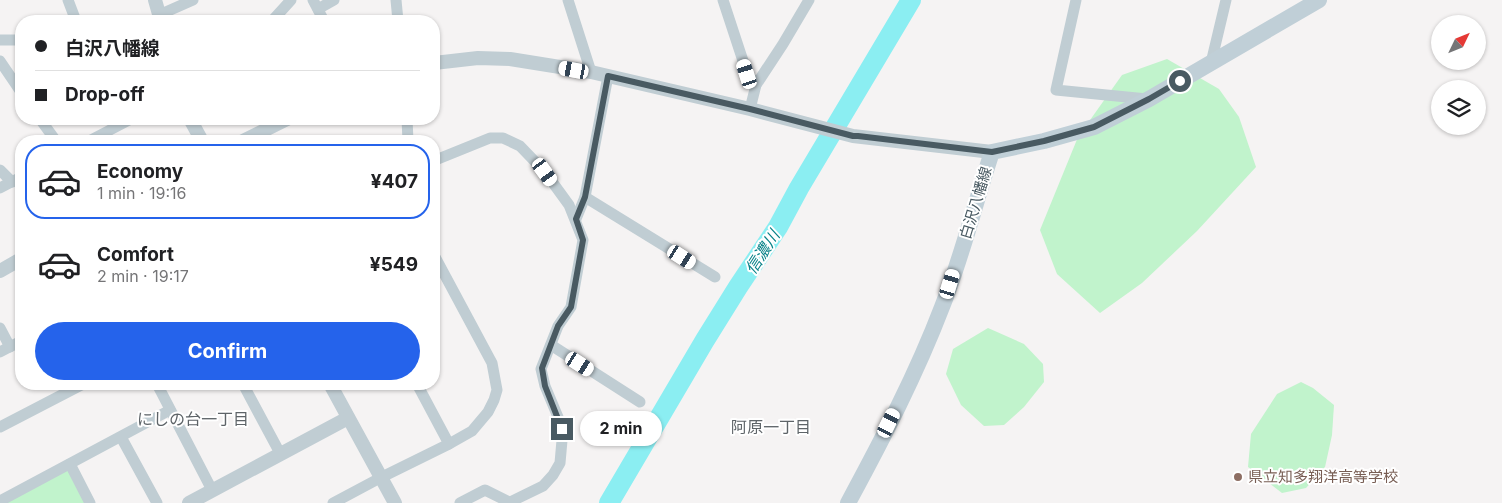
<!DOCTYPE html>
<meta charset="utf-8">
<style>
:root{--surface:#fff;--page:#f2f2f2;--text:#202124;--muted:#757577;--line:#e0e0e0;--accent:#2563eb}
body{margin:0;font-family:Inter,"Noto Sans JP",sans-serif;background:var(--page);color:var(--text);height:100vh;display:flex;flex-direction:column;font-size:19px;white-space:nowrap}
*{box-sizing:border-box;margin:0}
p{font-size:16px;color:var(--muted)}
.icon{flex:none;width:28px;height:28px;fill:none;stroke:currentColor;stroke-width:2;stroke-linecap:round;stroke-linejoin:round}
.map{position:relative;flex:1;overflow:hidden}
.side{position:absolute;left:15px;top:135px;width:425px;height:255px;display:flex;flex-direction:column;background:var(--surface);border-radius:20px;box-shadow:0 1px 4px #0004}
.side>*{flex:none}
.banner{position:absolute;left:15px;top:15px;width:425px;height:110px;border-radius:20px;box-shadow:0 1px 4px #0004;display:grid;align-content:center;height:110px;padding:0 20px;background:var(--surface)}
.needle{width:32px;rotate:47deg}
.tools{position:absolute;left:1431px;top:15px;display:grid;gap:10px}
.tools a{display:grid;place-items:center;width:55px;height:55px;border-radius:50%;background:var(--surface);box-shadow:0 1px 4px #0004;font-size:25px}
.end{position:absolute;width:22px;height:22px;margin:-11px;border:6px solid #495a62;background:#fff;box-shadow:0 0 0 2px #fff}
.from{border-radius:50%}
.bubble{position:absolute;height:35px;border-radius:18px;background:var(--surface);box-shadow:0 1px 4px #0004;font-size:16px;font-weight:700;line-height:35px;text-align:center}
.car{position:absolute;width:15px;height:30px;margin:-15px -8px;border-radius:6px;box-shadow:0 0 4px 1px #0007;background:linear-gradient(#fff 24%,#345 0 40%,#fff 0 76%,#345 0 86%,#fff 0)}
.banner b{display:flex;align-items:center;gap:18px;height:48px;font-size:19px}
.banner b+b{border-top:1px solid var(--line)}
.banner i{width:12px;height:12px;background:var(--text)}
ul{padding:9px 0 0;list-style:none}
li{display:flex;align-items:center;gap:15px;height:75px;margin:0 10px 8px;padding:0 10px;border:2px solid transparent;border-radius:20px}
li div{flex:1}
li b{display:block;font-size:19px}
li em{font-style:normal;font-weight:700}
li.active{border-color:var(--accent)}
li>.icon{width:45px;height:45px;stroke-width:1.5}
.cta{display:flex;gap:10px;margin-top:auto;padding:10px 20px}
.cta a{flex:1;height:58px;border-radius:30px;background:var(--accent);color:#fff;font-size:20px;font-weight:700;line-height:58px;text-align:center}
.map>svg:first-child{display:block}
.green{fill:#c1f3cc}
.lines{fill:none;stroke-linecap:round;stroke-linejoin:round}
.river{stroke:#8beef2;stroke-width:20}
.minor{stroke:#c0cdd3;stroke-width:11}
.tertiary{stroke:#c0cdd3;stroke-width:14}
.secondary{stroke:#c0cfd7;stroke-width:16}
.route{stroke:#495a62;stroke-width:6}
.education-dot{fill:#8d6e63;stroke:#fff;stroke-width:2}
.labels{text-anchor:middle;stroke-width:4;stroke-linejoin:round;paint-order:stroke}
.street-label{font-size:15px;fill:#495a62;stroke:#fff}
.education-label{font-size:15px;fill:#785e54;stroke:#fff;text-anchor:start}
.water-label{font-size:16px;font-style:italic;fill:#078288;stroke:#fff}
.neighbourhood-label{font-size:16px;fill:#5e6468;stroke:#fff}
</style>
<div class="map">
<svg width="1502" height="503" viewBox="0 0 1502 503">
<rect width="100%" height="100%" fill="#f5f3f3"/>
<g class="green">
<path d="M1167,59L1219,89L1239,117L1256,167L1197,231L1142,283L1100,313L1057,274L1040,230L1078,137L1122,75Z"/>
<path d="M988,328L1024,344L1043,364L1044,382L1024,407L1004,425L984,426L961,405L946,374L953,349Z"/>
<path d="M1301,382L1313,388L1334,405L1332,435L1325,467L1306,488L1282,493L1248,467L1251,434L1277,394Z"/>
<path d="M70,464L90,503H0Z"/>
</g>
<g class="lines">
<path class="river" d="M609,503L705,340L738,287L778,227L799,188L911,0"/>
<g class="minor">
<path d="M68,0L76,21"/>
<path d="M313,0L324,21"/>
<path d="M396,0L398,21"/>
<path d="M568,0L591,72"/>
<path d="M723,0L747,73L756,85"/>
<path d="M1076,0L1056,90L1147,99"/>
<path d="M318,9L334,0"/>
<path d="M159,15L193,0"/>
<path d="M272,21L291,0"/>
<path d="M0,40H21"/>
<path d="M0,61L21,92"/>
<path d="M1211,63L1226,0"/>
<path d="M750,109L756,85L783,44L809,0"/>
<path d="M40,119L56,141"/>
<path d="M407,119L408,141"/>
<path d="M89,141L131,119"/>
<path d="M434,158L438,159L490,138H503L520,146L545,172L569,205L583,240L571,307L558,326L541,369L545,386L563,429L560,463L553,475L543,486L508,503"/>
<path d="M0,170L12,182"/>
<path d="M0,188L21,177"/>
<path d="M585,197L715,277"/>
<path d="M576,219L585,197L608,76"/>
<path d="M0,328L10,347"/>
<path d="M551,345L640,402"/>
<path d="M0,352L21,341"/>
<path d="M157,384L212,490"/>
<path d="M243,384L281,455"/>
<path d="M417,384L449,444"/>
<path d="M0,427L83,384"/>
<path d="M121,437L157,503"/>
<path d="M70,464L90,503"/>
<path d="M0,501L170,410"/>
<path d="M333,503L380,478L449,444L472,431L488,412L494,400L497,390L492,363L434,255"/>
<path d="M460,503L485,490L509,502"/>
</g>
<g class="tertiary">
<path d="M155,0L161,21"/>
<path d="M434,63L478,58L510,59L591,72L750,109L853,136L992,152"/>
<path d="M190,119L202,141"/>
<path d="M243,141L287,119"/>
<path d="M0,271L21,259"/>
<path d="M330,384L395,503"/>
<path d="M189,503L348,418"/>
</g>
<path class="secondary" d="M848,503C882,440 916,375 942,307C962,257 975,203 992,152L1044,141L1094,127L1149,99L1319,0"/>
</g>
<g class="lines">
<path class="route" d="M562,429L545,386L542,368L558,326L571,307L583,240L576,219L585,197L608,76L750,109L853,136H858L992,152L1044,141L1094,127L1149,99L1180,81"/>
</g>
<circle class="education-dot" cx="1238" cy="477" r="5"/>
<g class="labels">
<g class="street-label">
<text transform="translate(976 203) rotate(-73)" y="5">白沢八幡線</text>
</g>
<g class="education-label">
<text x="1248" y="482">県立知多翔洋高等学校</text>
</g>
<g class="water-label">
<text transform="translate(762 252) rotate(-57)" y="6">信濃川</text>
</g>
<g class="neighbourhood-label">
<text x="193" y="425">にしの台一丁目</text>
<text x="771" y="433">阿原一丁目</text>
</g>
</g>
</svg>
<div class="tools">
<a><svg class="needle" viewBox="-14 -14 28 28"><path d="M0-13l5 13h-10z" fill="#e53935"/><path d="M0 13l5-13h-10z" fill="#757577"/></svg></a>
<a><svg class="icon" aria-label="layers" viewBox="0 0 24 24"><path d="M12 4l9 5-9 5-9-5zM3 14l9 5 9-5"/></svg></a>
</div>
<i class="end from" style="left:1180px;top:81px"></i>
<i class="end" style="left:562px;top:429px"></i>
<div class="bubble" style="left:580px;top:411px;width:82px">2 min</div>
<i class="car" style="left:574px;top:70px;rotate:280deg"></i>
<i class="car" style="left:747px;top:74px;rotate:342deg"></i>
<i class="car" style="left:545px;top:172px;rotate:144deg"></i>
<i class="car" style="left:682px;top:257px;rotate:122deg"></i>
<i class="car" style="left:950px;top:284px;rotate:17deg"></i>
<i class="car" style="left:580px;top:364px;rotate:123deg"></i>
<i class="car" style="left:889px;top:423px;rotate:26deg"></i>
<div class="banner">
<b><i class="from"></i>白沢八幡線</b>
<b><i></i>Drop-off</b>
</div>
<section class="side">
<ul>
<li class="active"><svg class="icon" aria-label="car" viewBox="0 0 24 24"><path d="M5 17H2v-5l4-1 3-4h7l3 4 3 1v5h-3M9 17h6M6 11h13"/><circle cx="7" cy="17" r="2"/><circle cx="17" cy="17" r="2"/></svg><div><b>Economy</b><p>1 min · 19:16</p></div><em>¥407</em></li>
<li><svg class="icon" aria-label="car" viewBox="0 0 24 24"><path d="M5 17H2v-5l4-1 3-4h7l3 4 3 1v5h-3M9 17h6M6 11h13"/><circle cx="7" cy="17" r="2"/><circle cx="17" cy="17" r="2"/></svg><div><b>Comfort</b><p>2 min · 19:17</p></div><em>¥549</em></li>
</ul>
<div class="cta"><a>Confirm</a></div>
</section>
</div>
